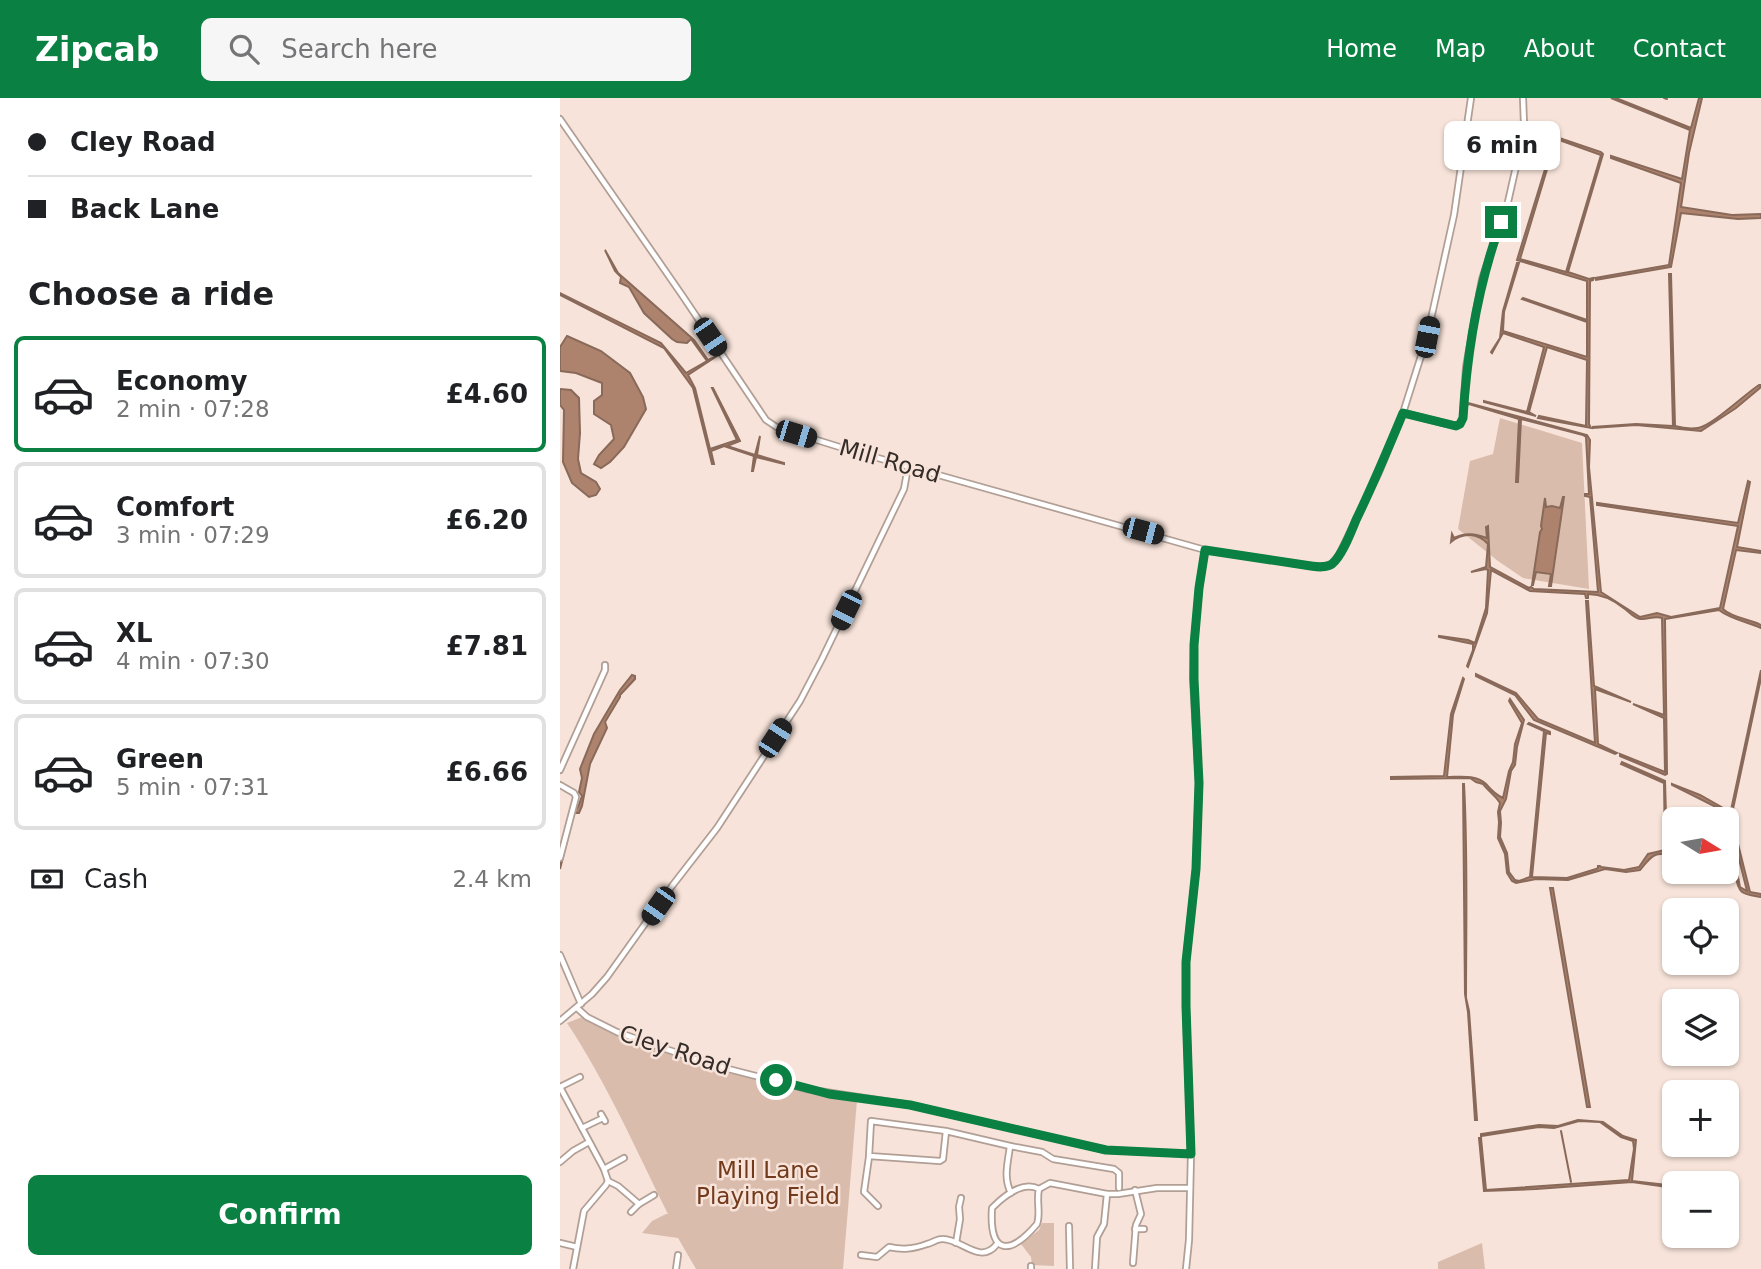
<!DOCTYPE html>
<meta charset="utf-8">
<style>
:root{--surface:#fff;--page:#f6f6f6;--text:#202124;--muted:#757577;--line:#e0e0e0;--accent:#0b8043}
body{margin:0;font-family:"DejaVu Sans",sans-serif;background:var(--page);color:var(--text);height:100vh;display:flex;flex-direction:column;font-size:26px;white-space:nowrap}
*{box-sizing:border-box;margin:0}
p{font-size:23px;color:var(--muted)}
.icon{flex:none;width:38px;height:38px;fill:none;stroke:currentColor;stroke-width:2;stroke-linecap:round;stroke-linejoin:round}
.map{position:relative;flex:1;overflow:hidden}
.panel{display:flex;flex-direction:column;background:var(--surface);width:560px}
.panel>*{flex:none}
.guide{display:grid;align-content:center;height:154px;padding:0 28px;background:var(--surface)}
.needle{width:46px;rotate:101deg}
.buttons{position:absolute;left:1102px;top:709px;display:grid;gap:14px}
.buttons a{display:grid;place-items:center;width:77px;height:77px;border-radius:10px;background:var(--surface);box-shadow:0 2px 5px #0004;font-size:35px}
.end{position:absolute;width:32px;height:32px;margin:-16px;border:9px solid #0b8043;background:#fff;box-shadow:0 0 0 4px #fff}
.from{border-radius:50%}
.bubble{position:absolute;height:49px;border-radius:10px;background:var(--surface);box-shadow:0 2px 5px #0004;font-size:23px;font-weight:700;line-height:49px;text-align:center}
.car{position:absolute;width:21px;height:42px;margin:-21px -10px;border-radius:9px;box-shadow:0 0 5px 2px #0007;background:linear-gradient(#222 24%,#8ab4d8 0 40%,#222 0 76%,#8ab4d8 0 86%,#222 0)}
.guide b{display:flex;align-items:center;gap:24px;height:66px;font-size:26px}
.guide b+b{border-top:2px solid var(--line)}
.guide i{width:18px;height:18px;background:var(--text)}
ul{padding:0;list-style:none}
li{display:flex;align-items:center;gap:21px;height:116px;margin:0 14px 10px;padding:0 14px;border:4px solid var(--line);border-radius:10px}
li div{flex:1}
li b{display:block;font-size:26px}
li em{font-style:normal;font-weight:700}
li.selected{border-color:var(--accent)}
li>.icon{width:63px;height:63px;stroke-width:1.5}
h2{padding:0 28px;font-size:32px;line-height:84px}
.pay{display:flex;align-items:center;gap:18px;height:77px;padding:0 28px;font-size:26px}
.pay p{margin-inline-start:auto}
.primary-button{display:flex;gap:14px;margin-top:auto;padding:14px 28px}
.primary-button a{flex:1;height:80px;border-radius:10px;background:var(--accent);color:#fff;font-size:28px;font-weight:700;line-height:80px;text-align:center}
header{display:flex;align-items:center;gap:42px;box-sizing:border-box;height:98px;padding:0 35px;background:var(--accent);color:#fff}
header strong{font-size:33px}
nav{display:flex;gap:38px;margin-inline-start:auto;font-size:24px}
.search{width:490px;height:63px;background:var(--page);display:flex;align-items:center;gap:18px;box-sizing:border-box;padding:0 24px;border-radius:10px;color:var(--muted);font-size:26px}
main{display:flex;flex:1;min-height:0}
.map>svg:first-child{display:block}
.green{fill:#dabcad}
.water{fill:#ad836e;stroke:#896959;stroke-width:2}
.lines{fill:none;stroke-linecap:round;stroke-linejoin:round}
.stream{stroke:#896959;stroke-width:2}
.minor-casing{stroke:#b19f96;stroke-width:8}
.minor{stroke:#fff;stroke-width:4.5}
.route{stroke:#0b8043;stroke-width:9}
.labels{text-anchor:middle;stroke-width:5;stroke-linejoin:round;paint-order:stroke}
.street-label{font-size:23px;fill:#342c29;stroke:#f7e3d9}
.park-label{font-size:23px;fill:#72391a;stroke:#f7e3d9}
</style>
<header>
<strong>Zipcab</strong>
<div class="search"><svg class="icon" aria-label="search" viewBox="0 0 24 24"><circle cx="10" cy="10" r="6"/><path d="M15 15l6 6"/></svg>Search here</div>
<nav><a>Home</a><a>Map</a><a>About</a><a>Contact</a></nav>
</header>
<main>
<section class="panel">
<div class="guide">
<b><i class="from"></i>Cley Road</b>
<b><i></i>Back Lane</b>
</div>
<h2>Choose a ride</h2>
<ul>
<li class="selected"><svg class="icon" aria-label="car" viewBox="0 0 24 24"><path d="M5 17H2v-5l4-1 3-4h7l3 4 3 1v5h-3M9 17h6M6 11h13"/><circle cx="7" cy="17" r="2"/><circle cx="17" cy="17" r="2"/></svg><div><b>Economy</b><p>2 min · 07:28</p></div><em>£4.60</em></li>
<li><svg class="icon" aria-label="car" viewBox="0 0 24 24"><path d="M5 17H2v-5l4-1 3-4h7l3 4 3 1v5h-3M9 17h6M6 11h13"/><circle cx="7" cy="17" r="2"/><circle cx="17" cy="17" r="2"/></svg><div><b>Comfort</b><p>3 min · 07:29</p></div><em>£6.20</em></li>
<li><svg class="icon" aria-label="car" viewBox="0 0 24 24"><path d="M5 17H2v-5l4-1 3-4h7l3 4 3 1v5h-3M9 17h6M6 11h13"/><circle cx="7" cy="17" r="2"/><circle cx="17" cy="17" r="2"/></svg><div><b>XL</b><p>4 min · 07:30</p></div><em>£7.81</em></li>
<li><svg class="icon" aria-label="car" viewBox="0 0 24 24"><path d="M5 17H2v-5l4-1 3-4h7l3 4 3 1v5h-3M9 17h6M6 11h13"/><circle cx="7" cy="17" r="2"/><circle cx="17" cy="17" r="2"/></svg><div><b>Green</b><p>5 min · 07:31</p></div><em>£6.66</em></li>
</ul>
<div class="pay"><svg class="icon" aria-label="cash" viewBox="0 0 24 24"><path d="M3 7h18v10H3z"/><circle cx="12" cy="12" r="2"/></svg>Cash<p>2.4 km</p></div>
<div class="primary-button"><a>Confirm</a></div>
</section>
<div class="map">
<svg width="1201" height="1171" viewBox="0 0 1201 1171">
<rect width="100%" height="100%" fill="#f7e3d9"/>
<g class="green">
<path d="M940,320L1022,345L1029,491L963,480L938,463L898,431L910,363L933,356Z"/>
<path d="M22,919L58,937L163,974L209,983L256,996L297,1002L283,1171H136L118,1140L82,1135L92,1123L106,1116H108C76,1052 47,985 7,925Z"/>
<path d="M482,1125H494V1168L472,1167L471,1159L461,1146L479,1132Z"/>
<path d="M922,1145L925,1171H878V1164Z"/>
</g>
<g class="water">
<path d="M1051,0H1056L1131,30L1139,0H1142L1129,55L1121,109L1172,117L1201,116V120L1178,121L1121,115L1111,169L1036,182L1035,180L1109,167L1121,85L1051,60V58L1122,81L1130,32Z"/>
<path d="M995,39L996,41L991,58L960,161L1006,174L1041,57L1002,43V41L1041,54L1043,56L1008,174L1029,181L1033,180V182L1030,183L1029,326L1031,330L978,320L979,318L1026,328L1027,262L987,249L969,314L976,318L924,304V303L967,314L984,249L943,235L932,255L931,254L940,240L943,213L957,165H959L944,214L943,233L1027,259V224L962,201L963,200L1027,222V183L957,162Z"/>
<path d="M45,152L58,175L134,242L148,262L157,258L128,277L135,290L150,351L177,342L152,290H153L180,343L167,348L195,357L200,338L197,357L224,365V366L196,359L193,373H192L194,358L164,348L151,353L154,366H152L133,290L104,250L0,197V195L101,245L126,275L147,263L131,241L127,245L117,244L112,241L84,215L69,189L60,185L61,179L55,173Z"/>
<path d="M1109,176H1111L1115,328C1122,330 1131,331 1138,330C1152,328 1185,296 1199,287H1201L1200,290L1176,310L1141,333L1076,327L1033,330V329L1076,326L1113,328Z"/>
<path d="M7,238L41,253L70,275L83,299L86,311L64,349L50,364L41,370L34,366L39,357L54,341L51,327L34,316V303L42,297V285L16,275L0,273V249Z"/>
<path d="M0,291L11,292L19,300L20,335L18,361L21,375L36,384L40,391L36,397L29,399L12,385L3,364L4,312L0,307Z"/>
<path d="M908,305L1027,337L1030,342L1029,369L1041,494L1080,519L1097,515L1111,519L1160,510L1178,428L1037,407V405L1178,425L1188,383L1190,384L1177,449L1201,453V455L1176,452L1163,511C1172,520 1189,521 1201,527V530C1188,524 1170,521 1159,512L1105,521L1107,676L1105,677L1060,658V656L1105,674L1104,620L1073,606L1104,617L1102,520C1094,517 1088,522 1080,521C1074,520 1070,515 1065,511C1054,502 1043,496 1028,496V500H1026L1025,496L970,493L931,472L927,515L908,569L907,568L913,552V546L879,539V538L908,542L915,545L926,510L928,472L926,471L911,474L926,469L928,446C918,435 903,434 891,444L892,436L894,440C906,434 915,436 927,440L926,429L928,428L930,469L969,490L971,489L974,491L1038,494L1030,399L1025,398V396H1029L1026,339L1023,337L961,321L958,384H956L959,321L909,306L905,309Z"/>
<path d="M1003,399H1004L991,488H989L991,476L976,474L973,487H972L980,434L982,431L981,428L985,400L986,409L992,408L1000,410Z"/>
<path d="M1026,503H1028L1034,588L1071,604L1035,591L1038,646L1057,655L1055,656L974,622L955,597L916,578V576L956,595L978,621L1035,645Z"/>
<path d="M1201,572V580L1173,711L1177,717L1173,726L1190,794L1201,796V799C1184,796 1178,797 1176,778L1167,771V769L1177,774L1180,789L1187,793L1170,725L1174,718L1112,687V686L1140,697L1165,711L1171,712Z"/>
<path d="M72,577L75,578V581L60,597V599L45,624L47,630L30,666L22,708L19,715H14L0,771V765L13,713L18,709L22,698L19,694L22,680L20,671L34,636L60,592Z"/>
<path d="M903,580L904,581L893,617L887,679C899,679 916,676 926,686C931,692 936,697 943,700L949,673L953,664L955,646L962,625L949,603L950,601L964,622L957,649L955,667L951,673L946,701L940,713L941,725L940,739L947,755L949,774L955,782L959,783L970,779L984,633L968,626L969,625L990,634V636L986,635L972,779L1007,780L1036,771L1038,770V768H1040L1041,769L1064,772L1079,769L1088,756L1105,752L1104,685L1061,666L1062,664L1105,683L1107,752L1115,755V758C1094,753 1092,757 1080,772L1066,774L1045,771L1008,782L976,781L956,785L952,783L947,775L945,756L938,740L939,724L938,714L940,705C935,697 928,693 923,686L916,684L910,680L831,681V679L884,678L891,616Z"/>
<path d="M903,686H904C908,758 906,829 906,900L909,913L917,1022H915L908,914L905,896Z"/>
<path d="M990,790H993L1030,1009H1027Z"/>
<path d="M1018,1022L1043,1024L1063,1038L1076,1042L1072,1083L1115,1088V1090L1072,1084L976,1091L924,1093L919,1040H921L926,1092L1069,1082L1074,1051L1073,1043L1061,1039L1040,1024L1019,1023L994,1030L979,1029L921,1038V1036L979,1027L998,1028Z"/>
</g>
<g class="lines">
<g class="stream">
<path d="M1104,0L1107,1"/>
<path d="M1001,1033L1011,1084"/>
</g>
<g class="minor-casing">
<g id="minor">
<path d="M0,21L122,197L206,322L218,330L286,351L645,452L758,469L771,467L779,457L819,374L843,315L867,239L894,117L911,0"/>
<path d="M843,315L896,328L900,326L903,320L906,269L922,181L948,104L962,42L964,26L963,0"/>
<path d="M0,672L45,572V567"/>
<path d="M0,687L14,695L16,699L0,760"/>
<path d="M0,857L21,906"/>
<path d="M17,910L27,919L57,934L149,966L246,991L350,1007L546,1052L631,1056"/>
<path d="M0,923L32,896L47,879L112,788L157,730L240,603L262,561L344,391L348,369"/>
<path d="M0,989L44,1071L48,1083L58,1088L79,1106"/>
<path d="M0,989L20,979"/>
<path d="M41,1016L45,1023"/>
<path d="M22,1030L43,1020"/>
<path d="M386,1033L383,1061L380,1063L309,1058L311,1023L386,1033L450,1048L482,1054L493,1061L554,1071L559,1075V1090"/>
<path d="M450,1048C448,1065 443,1079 451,1095"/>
<path d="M309,1059L304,1094L318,1108"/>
<path d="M0,1064L13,1053L29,1044"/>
<path d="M44,1071L64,1060"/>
<path d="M479,1091C476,1103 481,1115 477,1126C449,1159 429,1156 432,1110C443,1099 462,1082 479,1091L490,1085L547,1096H558L597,1090H630"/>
<path d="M71,1114L79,1106L94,1097"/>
<path d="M509,1128L510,1171"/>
<path d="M575,1131H584"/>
<path d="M0,1145L17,1149"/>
<path d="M396,1145L400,1121L399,1109L401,1100"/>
<path d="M301,1157L317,1159L329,1149C343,1152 353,1151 367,1146C372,1145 377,1141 382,1141C401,1140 420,1168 437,1146"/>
<path d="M573,1165L576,1127L581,1116L575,1092"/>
<path d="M471,1168V1171"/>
<path d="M13,1171L24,1113L46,1087L48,1083"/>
<path d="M116,1171L118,1157"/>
<path d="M535,1171L537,1139L544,1126L547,1096"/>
<path d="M626,1171L629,1142L631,1056L626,908V864L636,771L639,685L633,581L634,547L639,490L645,452"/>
</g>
</g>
<use href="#minor" class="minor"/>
</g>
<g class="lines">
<path class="route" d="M216,982L269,996L350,1007L546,1052L631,1056L626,908V864L636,771L639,685L634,581V547L639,490L645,452L751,468C758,469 766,470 772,466C782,458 791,434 796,422C813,387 828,351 843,315L896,328L900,326L903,320C907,253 918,187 941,124"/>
</g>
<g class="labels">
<g class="street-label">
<text transform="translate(330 363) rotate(16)" y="8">Mill Road</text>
<text transform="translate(115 952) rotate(18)" y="8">Cley Road</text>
</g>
<g class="park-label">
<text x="208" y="1080">Mill Lane<tspan x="208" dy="26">Playing Field</tspan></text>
</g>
</g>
</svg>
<div class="buttons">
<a><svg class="needle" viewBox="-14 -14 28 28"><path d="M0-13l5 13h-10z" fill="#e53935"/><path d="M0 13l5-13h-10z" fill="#757577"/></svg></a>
<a><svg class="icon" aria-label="locate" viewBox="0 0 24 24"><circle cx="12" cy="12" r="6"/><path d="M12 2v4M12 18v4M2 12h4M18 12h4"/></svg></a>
<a><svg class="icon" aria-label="layers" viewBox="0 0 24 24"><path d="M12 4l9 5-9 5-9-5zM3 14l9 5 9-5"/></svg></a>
<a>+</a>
<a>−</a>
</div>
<i class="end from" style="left:216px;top:982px"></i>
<i class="end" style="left:941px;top:124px"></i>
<div class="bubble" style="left:884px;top:23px;width:116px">6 min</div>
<i class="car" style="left:150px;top:239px;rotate:146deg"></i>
<i class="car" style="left:867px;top:239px;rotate:11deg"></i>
<i class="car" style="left:236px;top:336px;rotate:107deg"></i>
<i class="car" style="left:583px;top:433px;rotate:105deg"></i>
<i class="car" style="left:286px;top:512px;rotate:206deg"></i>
<i class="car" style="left:215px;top:640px;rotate:33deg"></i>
<i class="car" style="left:98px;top:808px;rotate:215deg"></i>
</div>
</main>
